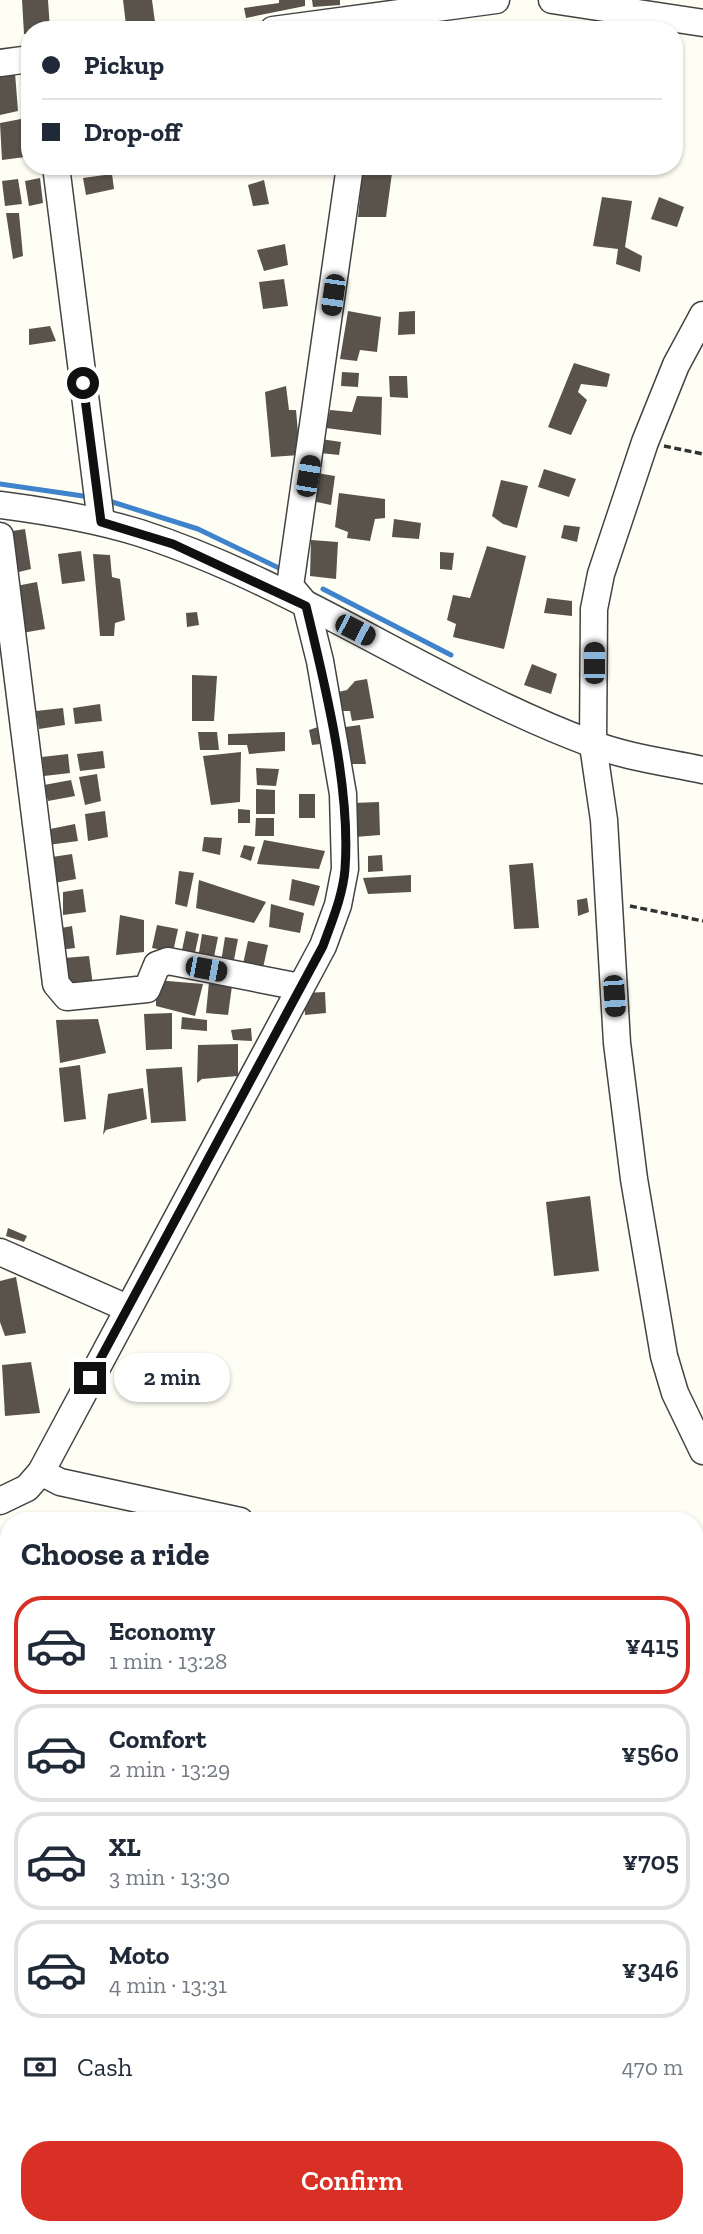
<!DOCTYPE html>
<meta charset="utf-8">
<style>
:root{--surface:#fff;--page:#f6f6f7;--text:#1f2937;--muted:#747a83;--line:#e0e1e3;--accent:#d93025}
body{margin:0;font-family:"Zilla Slab",serif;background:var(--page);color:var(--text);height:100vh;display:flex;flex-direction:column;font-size:26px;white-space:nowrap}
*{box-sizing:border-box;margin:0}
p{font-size:23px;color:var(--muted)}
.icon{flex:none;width:38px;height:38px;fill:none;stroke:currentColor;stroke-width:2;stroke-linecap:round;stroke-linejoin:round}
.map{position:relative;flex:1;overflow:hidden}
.side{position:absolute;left:0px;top:1512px;width:704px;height:723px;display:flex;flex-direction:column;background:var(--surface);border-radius:28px 28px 0 0;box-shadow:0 2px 5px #0004}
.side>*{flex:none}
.banner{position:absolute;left:21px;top:21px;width:662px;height:154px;border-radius:28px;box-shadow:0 2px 5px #0004;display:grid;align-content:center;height:154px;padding:0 21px;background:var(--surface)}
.end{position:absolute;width:32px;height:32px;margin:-16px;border:9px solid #101010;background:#fff;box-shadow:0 0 0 4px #fff}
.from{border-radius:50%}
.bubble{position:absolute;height:49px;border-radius:24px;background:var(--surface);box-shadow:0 2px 5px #0004;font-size:23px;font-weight:600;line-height:49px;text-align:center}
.car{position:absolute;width:21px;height:42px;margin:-21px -10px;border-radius:9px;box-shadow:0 0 5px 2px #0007;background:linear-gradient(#222 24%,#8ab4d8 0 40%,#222 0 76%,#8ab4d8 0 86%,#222 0)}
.banner b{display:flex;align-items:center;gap:24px;height:66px;font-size:26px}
.banner b+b{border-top:2px solid var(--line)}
.banner i{width:18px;height:18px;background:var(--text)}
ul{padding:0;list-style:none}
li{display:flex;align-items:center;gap:21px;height:98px;margin:0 14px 10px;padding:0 7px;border:4px solid var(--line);border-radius:28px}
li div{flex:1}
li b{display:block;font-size:26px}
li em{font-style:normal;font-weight:600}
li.current{border-color:var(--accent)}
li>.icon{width:63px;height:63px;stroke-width:1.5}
h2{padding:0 21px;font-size:32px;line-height:84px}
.pay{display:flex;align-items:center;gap:18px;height:77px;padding:0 21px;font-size:26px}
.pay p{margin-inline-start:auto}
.action{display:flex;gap:14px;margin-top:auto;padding:14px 21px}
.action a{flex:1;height:80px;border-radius:28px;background:var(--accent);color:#fff;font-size:28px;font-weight:600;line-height:80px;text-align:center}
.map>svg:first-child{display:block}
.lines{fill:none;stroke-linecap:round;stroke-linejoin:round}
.stream{stroke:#4083cd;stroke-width:5}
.building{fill:#59534c}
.minor-casing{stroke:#434343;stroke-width:29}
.path{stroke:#323232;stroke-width:3.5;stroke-dasharray:7 3.5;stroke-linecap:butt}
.minor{stroke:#fff;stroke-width:26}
.route{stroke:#101010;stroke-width:9}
</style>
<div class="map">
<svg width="703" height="2234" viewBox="0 0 703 2234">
<rect width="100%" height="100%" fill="#fffef4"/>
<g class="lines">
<g class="stream">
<path d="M0,484L90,497"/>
<path d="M106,500L198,529L285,571"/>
<path d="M323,589L451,655"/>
<path d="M0,1776L9,1782"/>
<path d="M695,2178L703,2182"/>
</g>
</g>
<g class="building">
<path d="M22,0H48L50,30H30V34H24Z"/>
<path d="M123,0H152L155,22L126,25Z"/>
<path d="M279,0H305V6L246,18L244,8L279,3Z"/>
<path d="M312,0H340V5L313,7Z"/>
<path d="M15,73L18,111L0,115V75Z"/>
<path d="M21,119L25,157L2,160L0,123Z"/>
<path d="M64,166H93V169L65,174Z"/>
<path d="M363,166H393L386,217H358Z"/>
<path d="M112,174L114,189L86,195L83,178Z"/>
<path d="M40,178L43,203L29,206L25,181Z"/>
<path d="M18,179L22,204L5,206L2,181Z"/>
<path d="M264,180L269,204L253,206L248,185Z"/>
<path d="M602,197L632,201L625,247L642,256L640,272L616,264L618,249L593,246Z"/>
<path d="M659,197L684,207L677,227L651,219Z"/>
<path d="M6,213H19L23,256L13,259Z"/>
<path d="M285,244L288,265L264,271L257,250Z"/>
<path d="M284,279L288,306L263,309L259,282Z"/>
<path d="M348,311L381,317L377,352L360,350L357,361L340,359Z"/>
<path d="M415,311V334L398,335L399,312Z"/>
<path d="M50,326L56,341L29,345V329Z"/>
<path d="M574,363L610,374L607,387L581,384L578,392L587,400L571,435L548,427Z"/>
<path d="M342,372L359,373L358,387L341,386Z"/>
<path d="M389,376H407L408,398L390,397Z"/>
<path d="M286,386L289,410H296L300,455L271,457L265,392Z"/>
<path d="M357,396L382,397L381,435L326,428L330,410L352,412Z"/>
<path d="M321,439L341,442L339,455L320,453Z"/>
<path d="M544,469L576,479L569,497L538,487Z"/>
<path d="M317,473L335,476L331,505L312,501Z"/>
<path d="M501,480L528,486L517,528L503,524L492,516Z"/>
<path d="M339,493L385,499V518L375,519L370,541L347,538L348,532L335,527Z"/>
<path d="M394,519L421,523L419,539L392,537Z"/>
<path d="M564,525L580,527L577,542L561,538Z"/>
<path d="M25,529L31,569L11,574L6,532Z"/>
<path d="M311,540L338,542L336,579L310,576Z"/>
<path d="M487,546L526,556L504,649L453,637L456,624L447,620L453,595L470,598Z"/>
<path d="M81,551L85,581L62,584L58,554Z"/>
<path d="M440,552L454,553L452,570L440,569Z"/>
<path d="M93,554L110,555L112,577L120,579L125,620L115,623L114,636H100Z"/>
<path d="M37,582L45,629L22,633L16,586Z"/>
<path d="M547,598L572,601V616L544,613Z"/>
<path d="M197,612L199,625L187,627L186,613Z"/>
<path d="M532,664L557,674L551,694L524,685Z"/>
<path d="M192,675L217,676L214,721H192Z"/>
<path d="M367,679L374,718L352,721L350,711H340L338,692L347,690L355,681Z"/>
<path d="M100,704L102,721L75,724L73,708Z"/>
<path d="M63,708L65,725L39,729L36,711Z"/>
<path d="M360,725L366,764H344L338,728Z"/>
<path d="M318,727L320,744L312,745L309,730Z"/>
<path d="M198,732H217L219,750H200Z"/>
<path d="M285,732V751L249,754L247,745H228V734Z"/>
<path d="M103,751L105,768L80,771L77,754Z"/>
<path d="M241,752L240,802L211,805L203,756Z"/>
<path d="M68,754L70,773L44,776L42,757Z"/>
<path d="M256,768L279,769L276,786L257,785Z"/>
<path d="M97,774L101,801L85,805L79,777Z"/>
<path d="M71,780L75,796L48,801L44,785Z"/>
<path d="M256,789L275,790V814H256Z"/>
<rect x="299" y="794" width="16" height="24"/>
<path d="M379,802L380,835L355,837L353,803Z"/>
<path d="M238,809L250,810V823H238Z"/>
<path d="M105,811L108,837L88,841L85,814Z"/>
<path d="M256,818H274V836H255Z"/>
<path d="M75,824L78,841L48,845L45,830Z"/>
<path d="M204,837L222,838L220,855L202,851Z"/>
<path d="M264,840L325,851L319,869L257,864Z"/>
<path d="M244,845L255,847L251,861L240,857Z"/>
<path d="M72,854L76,879L54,883L52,857Z"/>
<path d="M382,855L383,871L368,872V856Z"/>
<path d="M533,863L539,928L514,929L509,865Z"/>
<path d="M179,871L194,873L187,907L175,904Z"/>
<path d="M411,875V892L368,894L363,878Z"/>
<path d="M292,879L320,886L314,906L289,900Z"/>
<path d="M199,880L266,902L254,923L196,908Z"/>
<path d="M83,889L86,912L63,915V892Z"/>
<path d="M587,898L589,912L578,916L577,900Z"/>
<path d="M271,904L304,913L300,933L269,927Z"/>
<path d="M120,915L144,920V952L116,955Z"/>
<path d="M157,925L178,929L173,952L152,948Z"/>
<path d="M72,926L75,948L59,950L56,929Z"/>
<path d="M186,931L199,934L194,957L181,955Z"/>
<path d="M202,934L218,937L213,962L198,959Z"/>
<path d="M225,937L238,939L233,965L221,962Z"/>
<path d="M248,941L268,945L263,968L243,964Z"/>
<path d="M89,956L93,985L69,987L64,958Z"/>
<path d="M156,980L203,984L195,1016L156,1006Z"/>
<path d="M209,982L232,986L228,1015L206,1013Z"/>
<path d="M325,992L326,1013L305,1015L304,993Z"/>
<path d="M172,1013V1049L146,1050L144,1014Z"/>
<path d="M182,1017L207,1020V1031L181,1029Z"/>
<path d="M98,1019L106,1053L60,1063L56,1020Z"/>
<path d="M251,1028L252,1041L233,1040L231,1030Z"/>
<path d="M238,1044V1076L202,1079L197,1083L198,1045Z"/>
<path d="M80,1065L86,1119L64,1122L59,1068Z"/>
<path d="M182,1067L186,1121L151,1123L146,1069Z"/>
<path d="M143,1088L147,1119L106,1130L103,1135L108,1094Z"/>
<path d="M590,1196L599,1271L554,1276L546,1202Z"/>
<path d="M8,1228L27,1236L24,1242L6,1236Z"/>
<path d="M16,1277L26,1333L5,1336L0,1322V1281Z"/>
<path d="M31,1362L40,1413L5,1416L2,1365Z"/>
<path d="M695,1615H700L699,1623L703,1624V1644L695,1642Z"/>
<path d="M697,1920H703V1946L695,1944Z"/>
<path d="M695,1990L703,1992L700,2024L695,2023Z"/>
<path d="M278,2226H294L292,2229L296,2234H276Z"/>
<path d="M348,2226H389L396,2234H357Z"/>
<path d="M409,2226H448L443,2234H420Z"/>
</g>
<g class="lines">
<g class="minor-casing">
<g id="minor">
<path d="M552,0L703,23"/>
<path d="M273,30L496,0"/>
<path d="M0,63L30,59"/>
<path d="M56,166L101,522"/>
<path d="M703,315L676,365L645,442L601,574L594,609L593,745L604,820L617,1043L634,1179L664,1356L675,1393L703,1451"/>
<path d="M0,505C47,511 94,519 140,533C298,584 435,685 590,743C625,757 666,762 703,770"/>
<path d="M0,536L56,984L67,997L147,989L157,965L168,961L300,987"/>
<path d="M0,1252L127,1308"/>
<path d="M41,1472L60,1482L240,1521"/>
<path d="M0,1501L27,1488L41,1472L323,946L338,905L345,869L343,794L320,661L306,605L290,586L350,166"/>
<path d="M695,1604L703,1605"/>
<path d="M695,1899L703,1859"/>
<path d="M541,2234L545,2226"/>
</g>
</g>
<g class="path">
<path d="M664,446L703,454"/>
<path d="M630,906L703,921"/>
</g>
<use href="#minor" class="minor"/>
</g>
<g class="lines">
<path class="route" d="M83,383L101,522L173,544L306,606C325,685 351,788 345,869C343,895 332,921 323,946L90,1378"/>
</g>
</svg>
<i class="end from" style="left:83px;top:383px"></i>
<i class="end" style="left:90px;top:1378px"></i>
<div class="bubble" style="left:114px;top:1353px;width:116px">2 min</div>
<i class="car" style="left:333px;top:295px;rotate:188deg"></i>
<i class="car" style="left:308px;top:476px;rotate:9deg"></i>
<i class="car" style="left:355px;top:630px;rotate:117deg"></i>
<i class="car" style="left:594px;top:663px;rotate:0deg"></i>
<i class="car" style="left:206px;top:969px;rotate:101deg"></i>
<i class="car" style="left:614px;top:996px;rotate:176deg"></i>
<div class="banner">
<b><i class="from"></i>Pickup</b>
<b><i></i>Drop-off</b>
</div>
<section class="side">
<h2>Choose a ride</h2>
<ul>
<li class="current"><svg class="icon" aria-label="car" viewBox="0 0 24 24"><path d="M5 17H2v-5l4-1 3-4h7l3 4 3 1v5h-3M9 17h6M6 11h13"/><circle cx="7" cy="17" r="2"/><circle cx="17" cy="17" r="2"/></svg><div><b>Economy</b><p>1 min · 13:28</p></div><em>¥415</em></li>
<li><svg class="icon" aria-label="car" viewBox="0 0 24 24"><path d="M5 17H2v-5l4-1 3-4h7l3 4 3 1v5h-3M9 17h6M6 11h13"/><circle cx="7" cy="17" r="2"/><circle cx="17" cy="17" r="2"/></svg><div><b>Comfort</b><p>2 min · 13:29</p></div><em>¥560</em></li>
<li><svg class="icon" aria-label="car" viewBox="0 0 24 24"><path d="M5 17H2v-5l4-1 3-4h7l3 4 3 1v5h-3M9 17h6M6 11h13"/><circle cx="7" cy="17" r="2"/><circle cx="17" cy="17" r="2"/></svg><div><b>XL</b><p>3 min · 13:30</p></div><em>¥705</em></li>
<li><svg class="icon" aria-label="car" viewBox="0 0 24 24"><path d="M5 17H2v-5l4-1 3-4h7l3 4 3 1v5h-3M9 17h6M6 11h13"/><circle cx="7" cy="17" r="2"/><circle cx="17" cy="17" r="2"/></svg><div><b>Moto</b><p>4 min · 13:31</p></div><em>¥346</em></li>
</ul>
<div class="pay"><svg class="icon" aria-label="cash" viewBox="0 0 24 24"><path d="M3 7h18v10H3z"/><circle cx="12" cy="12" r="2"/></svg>Cash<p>470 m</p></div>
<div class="action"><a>Confirm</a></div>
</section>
</div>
